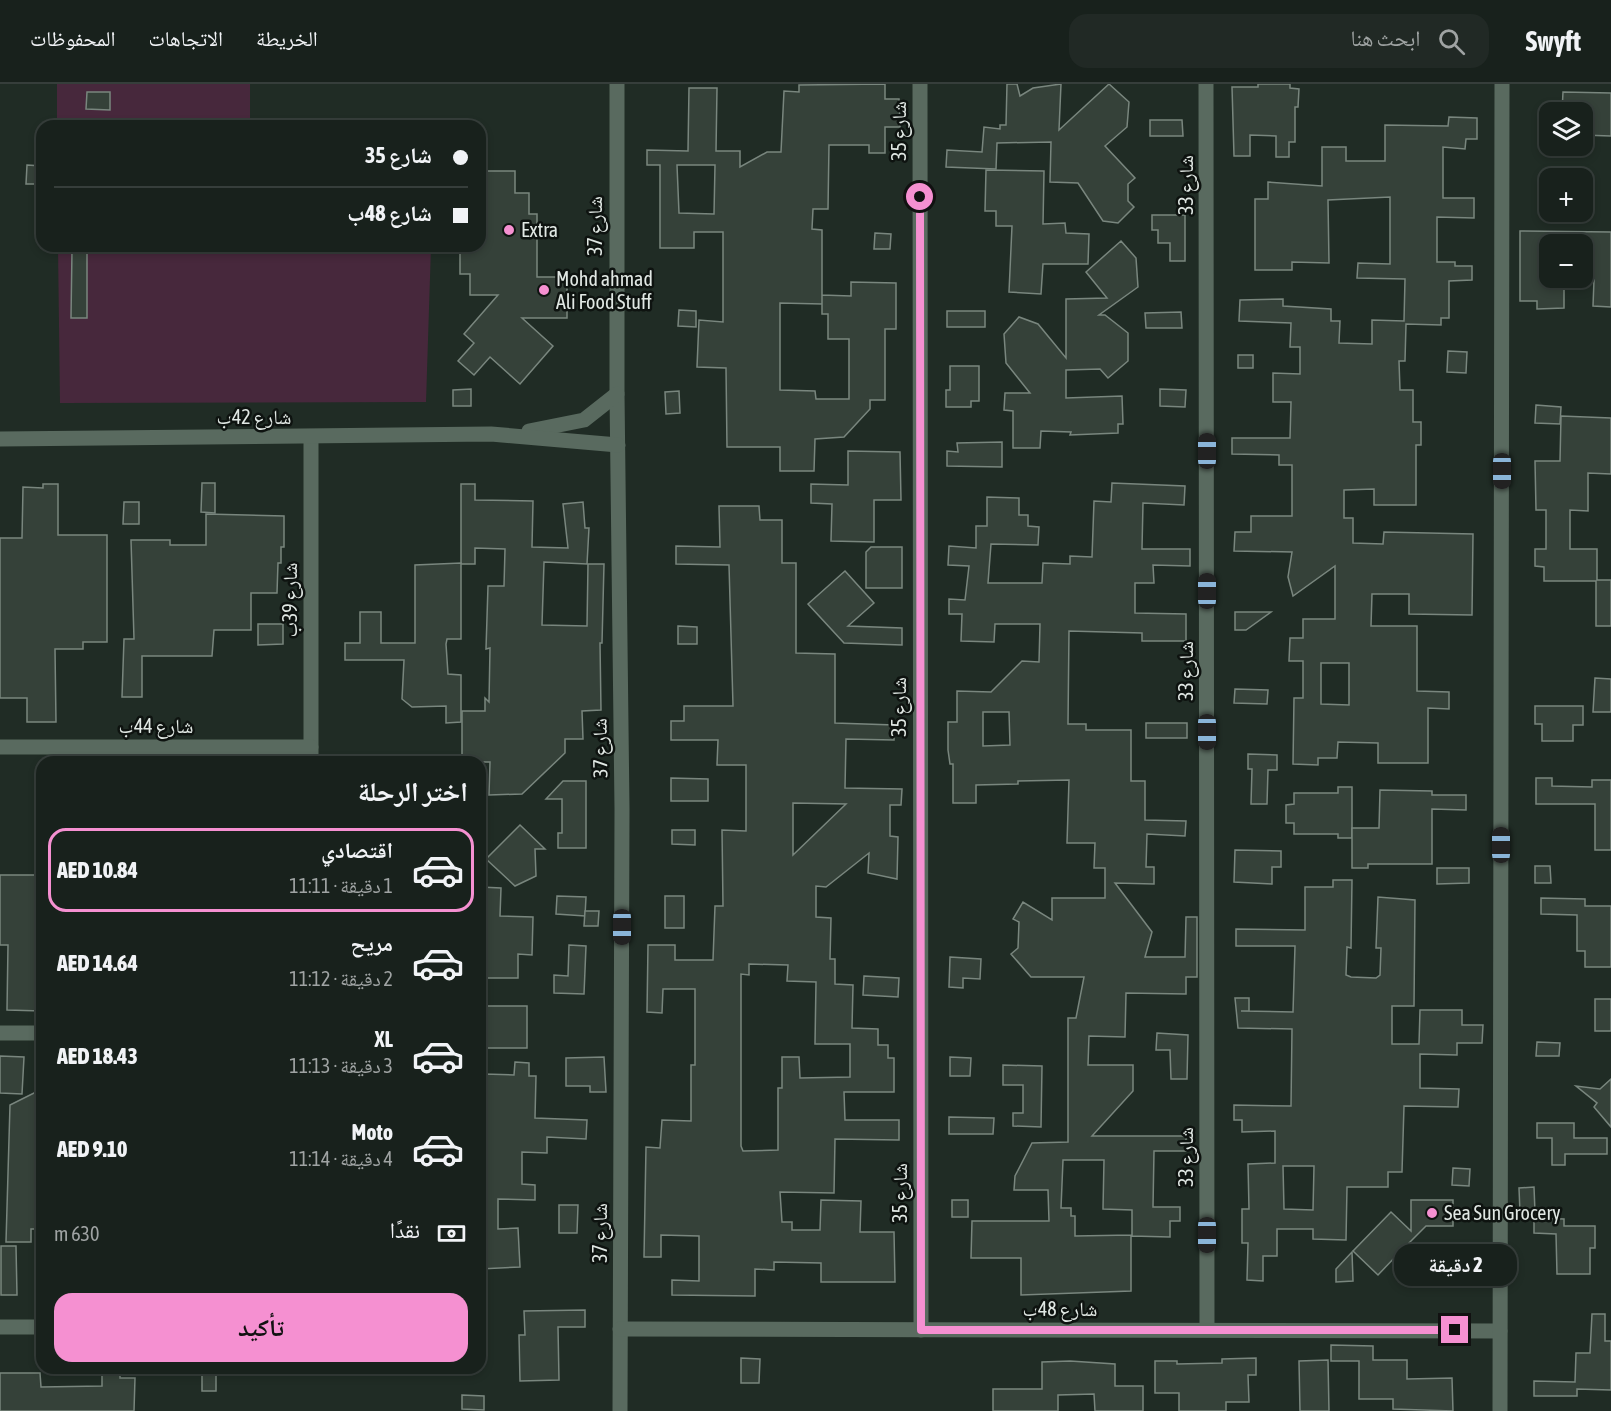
<!DOCTYPE html>
<html lang="ar">
<meta charset="utf-8">
<style>
:root{--surface:#18211c;--page:#212925;--text:#f1f3f6;--muted:#9fa3a3;--line:#363e3b;--accent:#f590d1}
body{margin:0;font-family:"Asap Condensed","Noto Naskh Arabic",sans-serif;background:var(--page);color:var(--text);direction:rtl;height:100vh;display:flex;flex-direction:column;font-size:22px;white-space:nowrap}
*{box-sizing:border-box;margin:0}
p{font-size:20px;color:var(--muted)}
.icon{flex:none;width:33px;height:33px;fill:none;stroke:currentColor;stroke-width:2;stroke-linecap:round;stroke-linejoin:round}
.map{position:relative;flex:1;overflow:hidden;direction:ltr}
.side{position:absolute;left:36px;top:672px;width:450px;height:618px;display:flex;flex-direction:column;background:var(--surface);border-radius:18px;box-shadow:0 3px 9px #0003,0 0 0 2px var(--line);direction:rtl}
.side>*{flex:none}
.guide{position:absolute;left:36px;top:36px;width:450px;height:132px;border-radius:18px;box-shadow:0 3px 9px #0003,0 0 0 2px var(--line);direction:rtl;display:grid;align-content:center;height:132px;padding:0 18px;background:var(--surface)}
.controls{position:absolute;left:1539px;top:18px;display:grid;gap:12px}
.controls a{display:grid;place-items:center;width:54px;height:54px;border-radius:12px;background:var(--surface);box-shadow:0 3px 9px #0003,0 0 0 2px var(--line);font-size:30px}
.end{position:absolute;width:27px;height:27px;margin:-14px;border:8px solid #f590d1;background:#111;box-shadow:0 0 0 3px #111}
.from{border-radius:50%}
.bubble{position:absolute;height:42px;border-radius:18px;background:var(--surface);box-shadow:0 3px 9px #0003,0 0 0 2px var(--line);font-size:20px;font-weight:800;line-height:42px;text-align:center;direction:rtl}
.car{position:absolute;width:18px;height:36px;margin:-18px -9px;border-radius:8px;box-shadow:0 0 4px 2px #0007;background:linear-gradient(#222 24%,#8ab4d8 0 40%,#222 0 76%,#8ab4d8 0 86%,#222 0)}
.guide b{display:flex;align-items:center;gap:21px;height:57px;font-size:22px}
.guide b+b{border-top:2px solid var(--line)}
.guide i{width:15px;height:15px;background:var(--text)}
ul{padding:0;list-style:none}
li{display:flex;align-items:center;gap:18px;height:84px;margin:0 12px 9px;padding:0 6px;border:3px solid transparent;border-radius:18px}
li div{flex:1}
li b{display:block;font-size:22px}
li em{font-style:normal;font-weight:800}
li.on{border-color:var(--accent)}
li>.icon{width:54px;height:54px;stroke-width:1.5}
h2{padding:0 18px;font-size:27px;line-height:72px}
.pay{display:flex;align-items:center;gap:15px;height:66px;padding:0 18px;font-size:22px}
.pay p{margin-inline-start:auto}
.action{display:flex;gap:12px;margin-top:auto;padding:12px 18px}
.action a{flex:1;height:69px;border-radius:18px;background:var(--accent);color:#111;font-size:24px;font-weight:800;line-height:69px;text-align:center}
header{display:flex;align-items:center;gap:36px;box-sizing:border-box;height:84px;padding:0 30px;background:var(--surface);border-bottom:2px solid var(--line)}
header strong{font-size:28px}
nav{display:flex;gap:33px;margin-inline-start:auto;font-size:21px}
.search{width:420px;height:54px;background:var(--page);display:flex;align-items:center;gap:15px;box-sizing:border-box;padding:0 21px;border-radius:18px;color:var(--muted);font-size:22px}
.map>svg:first-child{display:block}
.green{fill:#47283c}
.building{fill:#354139;stroke:#79867e;stroke-width:1.5;fill-rule:evenodd}
.lines{fill:none;stroke-linecap:round;stroke-linejoin:round}
.minor{stroke:#596a5f;stroke-width:15}
.route{stroke:#f590d1;stroke-width:8}
.poi-dot{fill:#f590d1;stroke:#0e1310;stroke-width:2}
.labels{text-anchor:middle;stroke-width:5;stroke-linejoin:round;paint-order:stroke}
.street-label{font-size:20px;fill:#e1e8e4;stroke:#0e1310}
.poi-label{font-size:20px;fill:#e1e8e4;stroke:#0e1310;text-anchor:start}
</style>
<header>
<strong>Swyft</strong>
<div class="search"><svg class="icon" aria-label="search" viewBox="0 0 24 24"><circle cx="10" cy="10" r="6"/><path d="M15 15l6 6"/></svg>ابحث هنا</div>
<nav><a>الخريطة</a><a>الاتجاهات</a><a>المحفوظات</a></nav>
</header>
<div class="map">
<svg width="1611" height="1327" viewBox="0 0 1611 1327">
<rect width="100%" height="100%" fill="#202c25"/>
<g class="green">
<rect x="57" y="0" width="193" height="42"/>
<path d="M58,162H431L426,318L60,319Z"/>
</g>
<g class="building">
<path d="M885,0V15H899L900,43H885V69H869V61H829L828,125H813L812,145L822,146V220L780,219V306L815,307L816,315H849V255H828V230H822V211L851,212V198L896,199V245H885V316H870V325L844,353L815,355L814,387H780V363H727L726,284L697,283L699,236L723,238V148H694V164H660V81H647V66L688,67L689,4H717L716,67H740V83L767,68H781L784,7L799,8V1ZM677,81H715L714,130L679,129Z"/>
<path d="M1007,0H1017L1020,12L1033,4L1061,0L1059,46L1109,0L1129,18L1127,43L1105,62L1135,94L1128,100V117L1134,123L1118,139L1103,137L1078,99L1050,98L1051,58L997,59L996,85L946,83L947,66L982,68L984,43L1000,45V41H1006Z"/>
<path d="M1258,0H1290V4L1299,5L1298,23H1295V58H1289V73H1276V52L1250,51V72H1234L1232,3H1258Z"/>
<path d="M87,8H110V26L86,25Z"/>
<path d="M1563,8L1611,9V52L1582,51V28H1562Z"/>
<path d="M1449,33L1477,34V55H1466L1465,65L1443,63V114H1474V134L1437,133V178H1455V182H1472V196L1449,197V234H1441V241L1406,240L1405,277H1399L1400,306H1413V338H1421V361H1416V421H1374V405L1344,406V434H1353V459L1383,460L1384,448L1473,450L1472,531L1409,530V510H1372L1371,542H1417V607L1449,608V625L1428,624V679H1378V659L1338,658L1337,674H1318V681L1293,680L1294,614H1303V577H1289L1290,554H1303V535H1335V482L1293,512L1288,493L1292,468L1234,467L1235,448H1251V432H1292V381H1279V371L1232,370V354H1290L1291,318H1273V289L1300,290V263H1290L1291,239L1239,237L1240,216L1283,215V222L1331,225V237H1340L1339,259L1372,260V236L1404,237L1405,195L1357,194L1358,179L1390,180V113L1328,116L1329,179L1292,178V186H1255V115H1268V98L1322,102V63H1346V77H1385V41L1448,42ZM1321,579H1349V621L1321,620Z"/>
<path d="M1150,36H1182L1183,52H1150Z"/>
<path d="M27,81L42,82V100H26Z"/>
<path d="M986,86L1044,87L1043,140L1065,139L1066,149L1089,150L1088,180H1043L1041,210L1009,208L1012,142H996V127H985Z"/>
<path d="M480,87H515V109H529V130H537V193H567V234H522L553,262L520,300L490,273L474,291L458,277L474,259L464,250L498,211H470V190H460V162H480Z"/>
<path d="M1152,131H1185V177H1170V159H1158V146H1152Z"/>
<path d="M1520,147L1611,148V223L1593,222L1594,196H1582V160H1550V194H1564V224L1537,225V217H1520Z"/>
<path d="M875,149L891,150L890,165H874Z"/>
<path d="M1121,157L1136,174L1138,203L1099,231H1105L1128,249V277L1108,294L1100,285L1066,286V314L1122,312L1123,340H1118V349L1070,351L1071,348L1041,347L1040,364H1013V327L1004,326L1005,309H1030L1006,279L1004,250L1019,233L1038,240L1066,274V215L1107,214L1086,188Z"/>
<path d="M72,166H87V234H71Z"/>
<path d="M679,226L696,227V243L678,242Z"/>
<rect x="947" y="227" width="38" height="16"/>
<path d="M1181,228L1182,244H1146L1145,229Z"/>
<path d="M1448,267L1467,268L1466,289L1447,288Z"/>
<rect x="1238" y="271" width="15" height="13"/>
<path d="M950,282H979V317H971V323H946V306H950Z"/>
<path d="M471,305V322H453V306Z"/>
<path d="M1160,305L1186,306L1185,323L1160,322Z"/>
<path d="M679,307L680,329L666,330L665,308Z"/>
<path d="M1536,321L1561,323L1560,340L1535,339Z"/>
<path d="M1561,332L1611,334V390L1588,389V427L1570,426V465H1597V496H1611V542H1596V497H1544V483L1535,482V465H1546V426H1536L1535,377H1560Z"/>
<path d="M1002,358V383L947,382V367L958,368L957,359Z"/>
<path d="M848,367L900,368L901,416H874V458L831,457L832,420L811,419V400L848,401Z"/>
<path d="M202,399H215V429L201,428Z"/>
<path d="M1112,399L1185,402L1184,421L1143,419L1142,465H1190V482L1153,481L1154,499H1135V529L1186,530V557H1142V549L1069,547L1068,640H1086V646H1131V697H1145V736L1186,737L1185,752L1147,750L1146,783H1154V800L1115,799L1152,848L1145,873H1185L1186,833H1197V893H1186V910L1126,909L1125,953L1089,952L1088,981H1133V1007L1092,1052H1186V1067H1154L1153,1123H1180V1137H1170V1153L1132,1152V1126L1103,1125L1104,1076H1063L1061,1124H1071V1132H1075V1152L1131,1151V1207L1021,1211V1174H971L972,1137H1049L1048,1106H1014L1015,1092L1032,1059L1068,1058V934H1076L1084,893H1031L1011,870L1018,864L1019,838L1013,835L1023,818L1052,836V814H1105V784H1094L1095,759H1067L1069,696L1018,697V700L976,701V719H953V680H950L948,666V638H957V607L991,608L1022,577L1039,578L1040,540H995L994,558L961,557L962,530H949V515L965,516L969,482L948,481L949,462L976,464V442H987V413L1019,414V431H1028V442L1039,443L1038,461L991,460L988,499H1042L1043,479L1070,480V472L1092,473L1094,417L1111,418ZM983,628H1009L1010,661L983,662Z"/>
<path d="M43,400H58V451H107V558H83V565H55L56,638H27V614H0V454H22L23,403L43,404Z"/>
<path d="M461,400H475V416L533,417L532,463L568,464L563,420L583,418L585,444H589L587,480L544,478L542,541L587,542L588,480H604L602,559H600L601,626L582,627L583,655H565V669L522,710L489,711L490,678H462V627H485V614L489,618L490,564L486,565L488,502H504L505,465L475,464V480H461Z"/>
<path d="M124,418H139V440H123Z"/>
<path d="M719,422H759L760,436H782V479H796V569L835,570V639L894,641V656L846,655L845,704L902,705L901,721H890V752L898,753L897,795L868,789L869,769L826,803L816,802V833L831,834L830,875H835V900L853,901L852,944L878,945V961H888V974H894V1008H844L845,1036H899V1056L835,1055L834,1109L780,1108L782,1138H792V1146H820L821,1116L861,1117L860,1148H894L895,1198H821V1179L774,1178V1186L755,1185V1212L672,1211V1196L699,1197V1152L661,1151V1173H644L646,1063L660,1064L662,1036L691,1037V981H695V905H663L662,929L647,928L648,861H675V876H713L715,822H723L722,746L746,747V681H717L718,656H671V637H684V622H733L729,481L676,480V462L720,463ZM793,719L846,720L793,771ZM749,880L788,881L787,897L816,898L815,960H850V993L800,994L799,973H782V1004H778V1066L743,1067L741,1062V890L749,891Z"/>
<path d="M206,430L284,432V463H281V479H278L277,509H251V546H214L212,572H142V613H122L124,555H134L131,456H170V461H206Z"/>
<path d="M871,463H902V504H866V468Z"/>
<path d="M461,479V555H447L446,560L448,590L461,591V638L446,639V622L412,623L402,615L404,576H345V559H360V528H381V559H415V481Z"/>
<path d="M845,487L874,519L848,542L902,544V561L844,559L808,520Z"/>
<path d="M1235,528H1271L1246,546H1235Z"/>
<path d="M258,540H283V560L258,561Z"/>
<path d="M678,542L697,543V560H678Z"/>
<path d="M1595,594L1611,595V628H1593Z"/>
<path d="M1235,605L1268,606L1267,620L1234,619Z"/>
<path d="M1535,622H1583V641H1573V657H1542V640H1535Z"/>
<rect x="1146" y="639" width="41" height="15"/>
<path d="M1248,670L1277,671V686H1268L1267,720H1251L1252,685H1248Z"/>
<path d="M671,694L708,695V717H671Z"/>
<path d="M1536,694H1552V702L1592,703V696H1611V766H1595V720H1536Z"/>
<path d="M563,697H586V764H558V749H562V715H546Z"/>
<path d="M1338,703H1352V754H1338V750H1294V739H1286V721L1294,720V709H1338Z"/>
<path d="M1380,706L1432,707V711H1466V726L1432,725V780H1368V784H1352V744H1379Z"/>
<path d="M520,741L545,765H535L536,792L515,802L486,775Z"/>
<path d="M672,746H695V761L672,760Z"/>
<path d="M1235,766L1281,767V783H1272V800L1234,798Z"/>
<path d="M1535,782H1550L1551,799H1535Z"/>
<path d="M1437,784H1469V799L1437,800Z"/>
<path d="M0,791H41L42,927L7,926L8,861H0Z"/>
<path d="M1333,796H1352L1351,864L1347,863L1346,891L1351,893L1376,894L1380,891L1381,864H1376L1378,813L1415,816L1414,922H1392V960H1419L1420,926H1462V941H1483L1482,959H1457V971L1420,970V1004L1459,1005L1458,1023L1404,1022L1402,1088H1388V1103H1347L1346,1156L1313,1155V1145H1277V1172H1263V1197L1247,1196L1248,1159H1242V1125H1249L1248,1080L1275,1079V1047L1242,1048V1036H1234V1021L1291,1022L1292,945L1238,944L1235,914H1249V927H1241L1293,928L1295,862H1236V845L1305,846V803H1333ZM1283,1082H1314L1313,1126L1284,1125Z"/>
<path d="M480,803L501,804L500,832L533,833L532,871L518,870V894H480Z"/>
<path d="M557,812L586,813L585,832L556,830Z"/>
<rect x="665" y="812" width="19" height="32"/>
<path d="M1541,814L1585,815V822H1611V883H1585V867H1577V831L1541,830Z"/>
<path d="M585,827H599L598,842H584Z"/>
<path d="M569,861L586,862L584,910L554,909V891L568,892Z"/>
<path d="M950,873L981,875L980,895L963,894V904L949,903Z"/>
<path d="M864,892L899,894L898,913L863,911Z"/>
<rect x="1595" y="915" width="16" height="32"/>
<rect x="482" y="922" width="45" height="42"/>
<path d="M1157,949L1188,951L1187,995H1171L1170,966H1156Z"/>
<path d="M1537,958L1560,959L1559,972H1536Z"/>
<path d="M0,972L24,973L22,1010L0,1009Z"/>
<path d="M604,973L606,1008H590V1002H566V974Z"/>
<path d="M950,973L971,974L970,992H950Z"/>
<path d="M515,978L529,979V992H536L535,1034L587,1036L586,1055L547,1053V1069L522,1068V1100L535,1101V1116L498,1115V1145L518,1144L520,1183L480,1185L484,990L514,991Z"/>
<path d="M1003,981L1042,982L1041,1043L1013,1042V1029H1023V1001H1003Z"/>
<path d="M1611,995V1043L1594,1023L1597,1019L1576,1002L1600,1005Z"/>
<path d="M42,1005L40,1111H42V1145H31V1158H6L10,1021Z"/>
<path d="M949,1033L994,1034L993,1050H949Z"/>
<path d="M1537,1039H1574V1054H1607V1070H1565V1081H1552V1054H1537Z"/>
<path d="M1453,1084L1470,1085L1469,1102L1452,1101Z"/>
<path d="M1534,1103L1535,1128L1520,1129L1519,1104Z"/>
<rect x="952" y="1116" width="16" height="17"/>
<path d="M1411,1116H1453V1142H1426L1408,1160L1418,1170L1407,1181L1397,1171L1378,1191L1353,1167L1391,1128L1411,1147Z"/>
<path d="M559,1121H578L577,1149H559Z"/>
<path d="M1534,1134L1564,1135V1142H1595V1164H1590V1190H1557L1556,1150L1534,1149Z"/>
<path d="M1,1162H16L17,1211H1Z"/>
<path d="M1352,1168L1353,1197L1336,1198V1185Z"/>
<path d="M585,1226V1243H558L559,1296L520,1297L519,1251H525L524,1227Z"/>
<path d="M1592,1230H1605V1257H1611V1306L1577,1305V1312H1534V1297L1575,1298L1576,1269H1590Z"/>
<path d="M1331,1261L1373,1262V1276H1407V1295L1452,1294L1453,1327L1393,1325V1315H1359V1277H1331Z"/>
<path d="M741,1274L760,1275L759,1299H741Z"/>
<path d="M1256,1274V1291H1248L1249,1318H1226V1327H1179V1309H1155V1277H1177V1280L1222,1279V1275Z"/>
<path d="M1328,1276L1329,1327H1300L1299,1277Z"/>
<path d="M1070,1277L1115,1280V1302H1143V1327H1095L1094,1310L1058,1311V1327H993V1305H1042V1278Z"/>
<path d="M102,1284H120V1294H135L134,1327H0V1289H40L41,1303L102,1302Z"/>
<rect x="202" y="1284" width="14" height="23"/>
<path d="M462,1311L484,1312V1326L462,1325Z"/>
</g>
<g class="lines">
<g class="minor">
<path d="M617,0V310L622,725L620,1327"/>
<path d="M920,0L921,1246"/>
<path d="M1206,0L1207,1245"/>
<path d="M529,347L584,336L617,310"/>
<path d="M311,354V678"/>
<path d="M0,355L491,350L618,361"/>
<path d="M0,663H311"/>
<path d="M0,949H42"/>
<path d="M0,1243H42"/>
<path d="M620,1245L1500,1247"/>
<path d="M1500,1327L1502,0"/>
</g>
</g>
<g class="lines">
<path class="route" d="M920,113L921,1246H1455"/>
</g>
<g class="poi-dot">
<circle cx="509" cy="146" r="6"/>
<circle cx="544" cy="206" r="6"/>
<circle cx="1432" cy="1129" r="6"/>
</g>
<g class="labels">
<g class="street-label">
<text transform="translate(899 47) rotate(-90)" y="7">شارع 35</text>
<text transform="translate(1186 101) rotate(-90)" y="7">شارع 33</text>
<text transform="translate(595 142) rotate(-90)" y="7">شارع 37</text>
<text x="254" y="340">شارع 42ب</text>
<text transform="translate(290 516) rotate(-90)" y="7">شارع 39ب</text>
<text transform="translate(1186 587) rotate(-90)" y="7">شارع 33</text>
<text transform="translate(899 623) rotate(-90)" y="7">شارع 35</text>
<text x="156" y="649">شارع 44ب</text>
<text transform="translate(600 664) rotate(-91)" y="7">شارع 37</text>
<text transform="translate(1186 1073) rotate(-90)" y="7">شارع 33</text>
<text transform="translate(900 1109) rotate(-90)" y="7">شارع 35</text>
<text transform="translate(600 1149) rotate(-90)" y="7">شارع 37</text>
<text x="1060" y="1232">شارع 48ب</text>
</g>
<g class="poi-label">
<text x="521" y="153">Extra</text>
<text x="556" y="202">Mohd ahmad<tspan x="556" dy="23">Ali Food Stuff</tspan></text>
<text x="1444" y="1136">Sea Sun Grocery</text>
</g>
</g>
</svg>
<div class="controls">
<a><svg class="icon" aria-label="layers" viewBox="0 0 24 24"><path d="M12 4l9 5-9 5-9-5zM3 14l9 5 9-5"/></svg></a>
<a>+</a>
<a>−</a>
</div>
<i class="end from" style="left:920px;top:113px"></i>
<i class="end" style="left:1455px;top:1246px"></i>
<div class="bubble" style="left:1394px;top:1160px;width:123px">2 دقيقة</div>
<i class="car" style="left:1207px;top:367px;rotate:0deg"></i>
<i class="car" style="left:1502px;top:387px;rotate:180deg"></i>
<i class="car" style="left:1207px;top:507px;rotate:0deg"></i>
<i class="car" style="left:1207px;top:648px;rotate:180deg"></i>
<i class="car" style="left:1501px;top:761px;rotate:0deg"></i>
<i class="car" style="left:622px;top:843px;rotate:180deg"></i>
<i class="car" style="left:1207px;top:1151px;rotate:180deg"></i>
<div class="guide">
<b><i class="from"></i>شارع 35</b>
<b><i></i>شارع 48ب</b>
</div>
<section class="side">
<h2>اختر الرحلة</h2>
<ul>
<li class="on"><svg class="icon" aria-label="car" viewBox="0 0 24 24"><path d="M5 17H2v-5l4-1 3-4h7l3 4 3 1v5h-3M9 17h6M6 11h13"/><circle cx="7" cy="17" r="2"/><circle cx="17" cy="17" r="2"/></svg><div><b>اقتصادي</b><p>1 دقيقة · 11:11</p></div><em>AED 10.84</em></li>
<li><svg class="icon" aria-label="car" viewBox="0 0 24 24"><path d="M5 17H2v-5l4-1 3-4h7l3 4 3 1v5h-3M9 17h6M6 11h13"/><circle cx="7" cy="17" r="2"/><circle cx="17" cy="17" r="2"/></svg><div><b>مريح</b><p>2 دقيقة · 11:12</p></div><em>AED 14.64</em></li>
<li><svg class="icon" aria-label="car" viewBox="0 0 24 24"><path d="M5 17H2v-5l4-1 3-4h7l3 4 3 1v5h-3M9 17h6M6 11h13"/><circle cx="7" cy="17" r="2"/><circle cx="17" cy="17" r="2"/></svg><div><b>XL</b><p>3 دقيقة · 11:13</p></div><em>AED 18.43</em></li>
<li><svg class="icon" aria-label="car" viewBox="0 0 24 24"><path d="M5 17H2v-5l4-1 3-4h7l3 4 3 1v5h-3M9 17h6M6 11h13"/><circle cx="7" cy="17" r="2"/><circle cx="17" cy="17" r="2"/></svg><div><b>Moto</b><p>4 دقيقة · 11:14</p></div><em>AED 9.10</em></li>
</ul>
<div class="pay"><svg class="icon" aria-label="cash" viewBox="0 0 24 24"><path d="M3 7h18v10H3z"/><circle cx="12" cy="12" r="2"/></svg>نقدًا<p>630 m</p></div>
<div class="action"><a>تأكيد</a></div>
</section>
</div>
